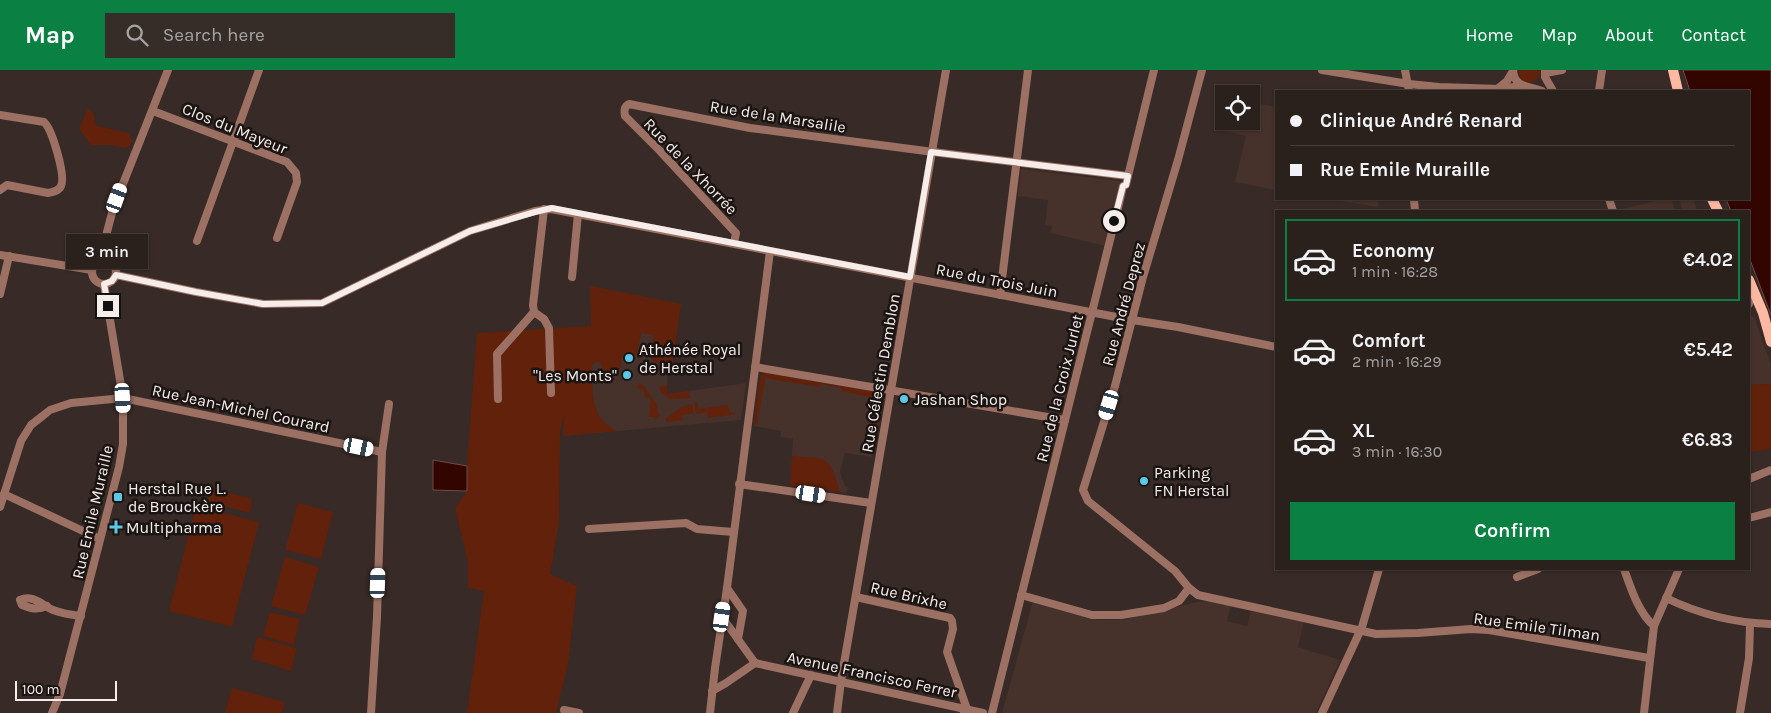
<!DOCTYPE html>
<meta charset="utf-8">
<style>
:root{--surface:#2a201c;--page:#362d29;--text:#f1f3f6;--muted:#a5a3a3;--line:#463e3b;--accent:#0b8043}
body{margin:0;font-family:Karla,sans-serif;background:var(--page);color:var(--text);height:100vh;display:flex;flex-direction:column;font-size:19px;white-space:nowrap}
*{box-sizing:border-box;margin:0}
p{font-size:16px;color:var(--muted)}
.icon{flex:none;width:28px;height:28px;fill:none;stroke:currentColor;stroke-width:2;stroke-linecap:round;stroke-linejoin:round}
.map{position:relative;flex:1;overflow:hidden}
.drawer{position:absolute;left:1275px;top:140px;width:475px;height:360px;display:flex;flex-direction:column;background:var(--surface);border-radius:0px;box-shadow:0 1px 4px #0004,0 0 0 1px var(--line)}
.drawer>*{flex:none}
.banner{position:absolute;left:1275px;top:20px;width:475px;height:110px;border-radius:0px;box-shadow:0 1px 4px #0004,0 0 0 1px var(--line);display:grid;align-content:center;height:110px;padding:0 15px;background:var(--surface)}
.tools{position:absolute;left:1215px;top:15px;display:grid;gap:10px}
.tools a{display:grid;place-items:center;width:45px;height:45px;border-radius:0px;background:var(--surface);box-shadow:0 1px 4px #0004,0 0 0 1px var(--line);font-size:25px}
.scale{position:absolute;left:15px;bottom:12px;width:102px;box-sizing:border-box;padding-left:5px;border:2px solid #f6edea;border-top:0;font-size:14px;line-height:18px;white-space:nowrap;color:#f6edea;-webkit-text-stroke:4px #1a1412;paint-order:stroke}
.end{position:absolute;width:22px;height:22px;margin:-11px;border:6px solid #f6edea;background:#111;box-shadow:0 0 0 2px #111}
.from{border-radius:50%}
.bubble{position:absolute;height:35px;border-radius:0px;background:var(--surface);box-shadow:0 1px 4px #0004,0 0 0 1px var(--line);font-size:16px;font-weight:600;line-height:35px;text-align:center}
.car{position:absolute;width:15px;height:30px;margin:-15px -8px;border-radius:6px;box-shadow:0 0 4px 1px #0007;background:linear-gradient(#fff 24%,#345 0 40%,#fff 0 76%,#345 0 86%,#fff 0)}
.banner b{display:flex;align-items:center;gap:18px;height:48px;font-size:19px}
.banner b+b{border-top:1px solid var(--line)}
.banner i{width:12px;height:12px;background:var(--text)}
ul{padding:9px 0 0;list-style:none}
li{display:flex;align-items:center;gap:15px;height:82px;margin:0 10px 8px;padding:0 5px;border:2px solid transparent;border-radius:0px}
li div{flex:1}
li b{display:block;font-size:19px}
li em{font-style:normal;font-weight:600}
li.on{border-color:var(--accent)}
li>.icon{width:45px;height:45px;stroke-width:1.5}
.cta{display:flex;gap:10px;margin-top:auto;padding:10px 15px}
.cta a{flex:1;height:58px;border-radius:0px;background:var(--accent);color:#fff;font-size:20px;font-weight:600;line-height:58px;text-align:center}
header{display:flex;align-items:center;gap:30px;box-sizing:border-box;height:70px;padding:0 25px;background:var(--accent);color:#fff}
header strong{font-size:24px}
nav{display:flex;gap:28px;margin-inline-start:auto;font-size:18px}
.search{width:350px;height:45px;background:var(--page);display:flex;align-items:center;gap:12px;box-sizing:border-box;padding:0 18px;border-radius:0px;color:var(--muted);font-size:19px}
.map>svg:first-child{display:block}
.built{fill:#46312b}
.green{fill:#62210a}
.water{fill:#330500;stroke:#6e4b46}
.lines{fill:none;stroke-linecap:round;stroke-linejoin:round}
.minor{stroke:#9c7163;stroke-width:8}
.major{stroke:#ffb9a2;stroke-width:10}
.route{stroke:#f6edea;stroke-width:6}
.poi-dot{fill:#5ac8e6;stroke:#1a1412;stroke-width:2}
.labels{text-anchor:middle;stroke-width:5;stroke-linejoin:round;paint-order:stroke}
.street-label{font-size:16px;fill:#f6edea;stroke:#1a1412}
.poi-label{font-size:16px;fill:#f6edea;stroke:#1a1412;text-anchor:start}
</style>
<header>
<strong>Map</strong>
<div class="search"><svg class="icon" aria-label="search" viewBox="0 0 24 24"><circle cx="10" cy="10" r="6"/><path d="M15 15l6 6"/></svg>Search here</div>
<nav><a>Home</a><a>Map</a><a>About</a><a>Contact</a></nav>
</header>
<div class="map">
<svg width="1771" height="643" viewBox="0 0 1771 643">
<rect width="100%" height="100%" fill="#382a26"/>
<g class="built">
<path d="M1251,32L1276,37V120L1235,112L1246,66L1223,60L1225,51H1251Z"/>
<path d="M1021,99L1120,111L1105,176L1051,163L1052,156L1045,155L1048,130L1018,126Z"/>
<path d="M1327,129H1379L1378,137Z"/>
<path d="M1651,129H1671L1675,141H1623L1622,139L1652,132Z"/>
<path d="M1679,129H1693L1697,141H1683Z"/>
<path d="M590,216L681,234L667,281V324L746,313L741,350L563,366L565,343L592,295Z"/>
<path d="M1749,245L1754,247L1771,294V314L1749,315Z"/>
<path d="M765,303L878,322L882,328L872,387L845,383L840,402L845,416L848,417L847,423L790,415L793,369L780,367L781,361L754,356L760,307Z"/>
<path d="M1033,531L1098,550H1124L1197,532L1212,531L1231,536L1227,551L1247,556L1251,540L1304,551L1298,577L1340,590L1316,643H1002Z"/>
</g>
<g class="green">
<path d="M1541,0L1539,7L1530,13C1523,12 1519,8 1518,0Z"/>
<path d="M88,38L94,44L95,55C100,57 126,62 128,63C131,66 131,67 132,71L129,77L125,78L110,75H91L79,59Z"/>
<path d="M590,216L681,234L672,299L664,298L660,293L655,292L650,287L654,265L641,263L637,285L623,283L619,304L606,302L598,291L592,295C592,320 590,349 617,361L563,366L564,346L560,360L559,453L550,504L577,516L568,594L556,643H467L484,521L468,518V492L455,438L467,421V396L477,263L591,256Z"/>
<path d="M765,303L876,322L875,327H877V329L882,330L875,370L868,369L869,365H870L876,328L841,321L842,318L821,314L820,317L765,308L757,355L754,354L760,307Z"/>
<path d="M638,313L643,315L658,336L657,341L660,346L655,350L653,347H649L651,328L645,327L643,319L637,318Z"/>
<path d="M1771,314V378C1764,383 1756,378 1749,384V315Z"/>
<path d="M667,315V324L689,321L690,328L669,329L661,322L659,317Z"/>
<path d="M697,332L698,339L728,335L729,342H735V344L708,348L707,342L696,344L694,333Z"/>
<path d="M692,334L694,343L682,345L683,350L667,352L665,349L682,337Z"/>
<path d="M792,386C829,389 829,384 840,422L790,415Z"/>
<path d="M211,418L252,429L250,443L208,432Z"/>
<path d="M298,433L333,442L321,489L285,480Z"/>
<path d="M196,436L259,452L232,557L169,541Z"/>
<path d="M285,487L319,497L305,545L271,536Z"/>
<path d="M270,542L300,549L294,575L263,566Z"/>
<path d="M257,567L297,578L291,601L252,589Z"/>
<path d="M232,618L285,632L282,643H225Z"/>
</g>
<g class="water">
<path d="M1683,0H1771V245L1749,187V141H1731L1726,129H1749V21H1690Z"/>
<path d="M433,390L467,396V421L433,420Z"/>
</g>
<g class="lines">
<g class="minor">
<path d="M1202,0L1178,90L1143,207L1115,316L1083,420L1088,431L1175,501L1189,518L1198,525L1376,564L1418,563L1471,559L1489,560L1649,588"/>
<path d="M1322,0L1409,14L1439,17L1500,19L1521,16"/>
<path d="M1405,0L1409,21"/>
<path d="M1513,0C1514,18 1529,16 1542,21"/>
<path d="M1545,0V7L1553,21"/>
<path d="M1545,3L1562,0"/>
<path d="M1497,19L1507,11L1513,1"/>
<path d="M1599,21L1602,0"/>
<path d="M153,41L287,92L296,103L297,112L277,168"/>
<path d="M0,45L44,52C52,59 66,106 61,116C59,121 53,122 48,123L7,115L0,120"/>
<path d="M1414,129L1415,141"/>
<path d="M1609,129L1613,141"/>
<path d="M197,171L259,0"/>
<path d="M734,173L736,163L734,161L660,81L625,46C624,40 624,37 629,34L750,58L941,83L1128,106"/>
<path d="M0,185L92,200"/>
<path d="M104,190L107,162L113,139L168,0"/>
<circle cx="104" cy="202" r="12"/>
<path d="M116,205L196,222L263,234L322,233L470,161L535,141L551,139L1132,250L1178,257L1276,277"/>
<path d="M572,207L578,144"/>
<path d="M0,224L9,186"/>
<path d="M1000,225L1028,0"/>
<path d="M1749,234L1751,229"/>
<path d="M534,242L544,249L549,258L551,323"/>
<path d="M755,297L1065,350"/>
<path d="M498,329L497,284L534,242L533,235L544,139"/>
<path d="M1749,409L1771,400"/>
<path d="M739,414L871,433"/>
<path d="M4,424L100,469"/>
<path d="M0,437L21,371L31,355L40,348L50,340L71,333L123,328L382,382"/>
<path d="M1749,448L1771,442"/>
<path d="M589,459L686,453L697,459L733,462"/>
<path d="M1624,499C1631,518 1638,542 1654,556"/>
<path d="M1517,507L1538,499"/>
<path d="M727,518L743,541L738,569"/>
<path d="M1021,525L1092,545H1121L1164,538L1179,531L1189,518"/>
<path d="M856,527L950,548L952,551L953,559L947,582L967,639L964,642"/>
<path d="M1666,528C1699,544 1735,553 1771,554"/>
<path d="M47,536C37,540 32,539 22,535L20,530C33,524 42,535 53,540C61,543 72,545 81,546"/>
<path d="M722,547L755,593"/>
<path d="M755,593L983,643"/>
<path d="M712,621L726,613L755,593"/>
<path d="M564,640L579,643"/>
<path d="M52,643L60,624L119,397L123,374V328L104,214"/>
<path d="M371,643L377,547L382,382L389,334"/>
<path d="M710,643L715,598L727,518L770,181"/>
<path d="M793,643L811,605"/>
<path d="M837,643L841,611L946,0"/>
<path d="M992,643L1117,142L1123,116L1126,115L1128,106L1154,0"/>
<path d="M1322,643L1362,557L1379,499"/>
<path d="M1644,643L1654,556L1679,499"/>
<path d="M1740,643L1749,588L1750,554"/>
</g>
<g class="major">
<path d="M1673,0L1678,21"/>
<path d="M1712,129L1718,141"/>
<path d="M1749,210L1763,243L1771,272"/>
</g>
</g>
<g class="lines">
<path class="route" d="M108,236L104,214L112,211L116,205L196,222L263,234L322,233L470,161L535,142L552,138L910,207L931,82L1128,106L1126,115L1123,116L1114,151"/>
</g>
<g class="poi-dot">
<circle cx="629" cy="288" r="5"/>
<circle cx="627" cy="305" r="5"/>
<circle cx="904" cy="329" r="5"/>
<circle cx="1144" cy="411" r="5"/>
<rect x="113" y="422" width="10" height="10" rx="2.5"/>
<path d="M113.5 449.5h5v5h5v5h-5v5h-5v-5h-5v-5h5z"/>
</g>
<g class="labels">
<g class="street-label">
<text transform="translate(778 46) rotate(9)" y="6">Rue de la Marsalile</text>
<text transform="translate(235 58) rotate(22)" y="6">Clos du Mayeur</text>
<text transform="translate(691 96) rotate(46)" y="6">Rue de la Xhorrée</text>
<text transform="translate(997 210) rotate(11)" y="6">Rue du Trois Juin</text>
<text transform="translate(1123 234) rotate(-75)" y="6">Rue André Deprez</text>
<text transform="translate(880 303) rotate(-80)" y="6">Rue Célestin Demblon</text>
<text transform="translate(1059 318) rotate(-76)" y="6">Rue de la Croix Jurlet</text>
<text transform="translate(241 338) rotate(12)" y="6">Rue Jean-Michel Courard</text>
<text transform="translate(92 442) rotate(-77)" y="6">Rue Emile Muraille</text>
<text transform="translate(909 525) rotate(13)" y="6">Rue Brixhe</text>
<text transform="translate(1537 556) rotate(8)" y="6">Rue Emile Tilman</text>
<text transform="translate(872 604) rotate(12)" y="6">Avenue Francisco Ferrer</text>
</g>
<g class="poi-label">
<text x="639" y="285">Athénée Royal<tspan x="639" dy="18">de Herstal</tspan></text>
<text x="617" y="311" text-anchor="end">"Les Monts"</text>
<text x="914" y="335">Jashan Shop</text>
<text x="1154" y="408">Parking<tspan x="1154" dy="18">FN Herstal</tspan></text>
<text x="128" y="424">Herstal Rue L.<tspan x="128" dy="18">de Brouckère</tspan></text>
<text x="126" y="463">Multipharma</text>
</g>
</g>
</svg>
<div class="tools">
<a><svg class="icon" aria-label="locate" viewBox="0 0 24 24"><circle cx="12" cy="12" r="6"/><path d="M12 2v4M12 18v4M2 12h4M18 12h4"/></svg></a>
</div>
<div class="scale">100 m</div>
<i class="end from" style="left:1114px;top:151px"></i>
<i class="end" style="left:108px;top:236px"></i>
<div class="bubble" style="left:66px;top:164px;width:82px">3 min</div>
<i class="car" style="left:117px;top:128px;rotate:20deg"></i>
<i class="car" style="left:123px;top:328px;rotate:176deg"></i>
<i class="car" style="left:1109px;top:335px;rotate:197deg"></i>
<i class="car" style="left:359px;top:377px;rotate:102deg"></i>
<i class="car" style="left:811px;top:424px;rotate:99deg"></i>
<i class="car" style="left:378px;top:513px;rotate:2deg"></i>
<i class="car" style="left:722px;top:547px;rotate:8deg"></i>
<div class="banner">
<b><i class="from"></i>Clinique André Renard</b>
<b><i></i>Rue Emile Muraille</b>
</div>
<section class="drawer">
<ul>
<li class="on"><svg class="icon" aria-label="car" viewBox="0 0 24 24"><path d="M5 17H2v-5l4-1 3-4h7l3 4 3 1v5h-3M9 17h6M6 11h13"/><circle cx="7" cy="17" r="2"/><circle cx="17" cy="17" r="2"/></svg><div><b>Economy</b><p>1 min · 16:28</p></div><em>€4.02</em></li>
<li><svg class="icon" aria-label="car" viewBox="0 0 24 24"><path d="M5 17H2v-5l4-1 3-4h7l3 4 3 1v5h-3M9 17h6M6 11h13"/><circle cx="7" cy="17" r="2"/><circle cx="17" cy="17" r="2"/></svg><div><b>Comfort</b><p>2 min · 16:29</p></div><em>€5.42</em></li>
<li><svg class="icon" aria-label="car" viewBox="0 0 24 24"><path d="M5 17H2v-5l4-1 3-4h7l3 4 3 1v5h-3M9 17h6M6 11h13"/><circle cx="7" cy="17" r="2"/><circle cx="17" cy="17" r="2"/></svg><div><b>XL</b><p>3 min · 16:30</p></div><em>€6.83</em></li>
</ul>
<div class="cta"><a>Confirm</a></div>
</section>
</div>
